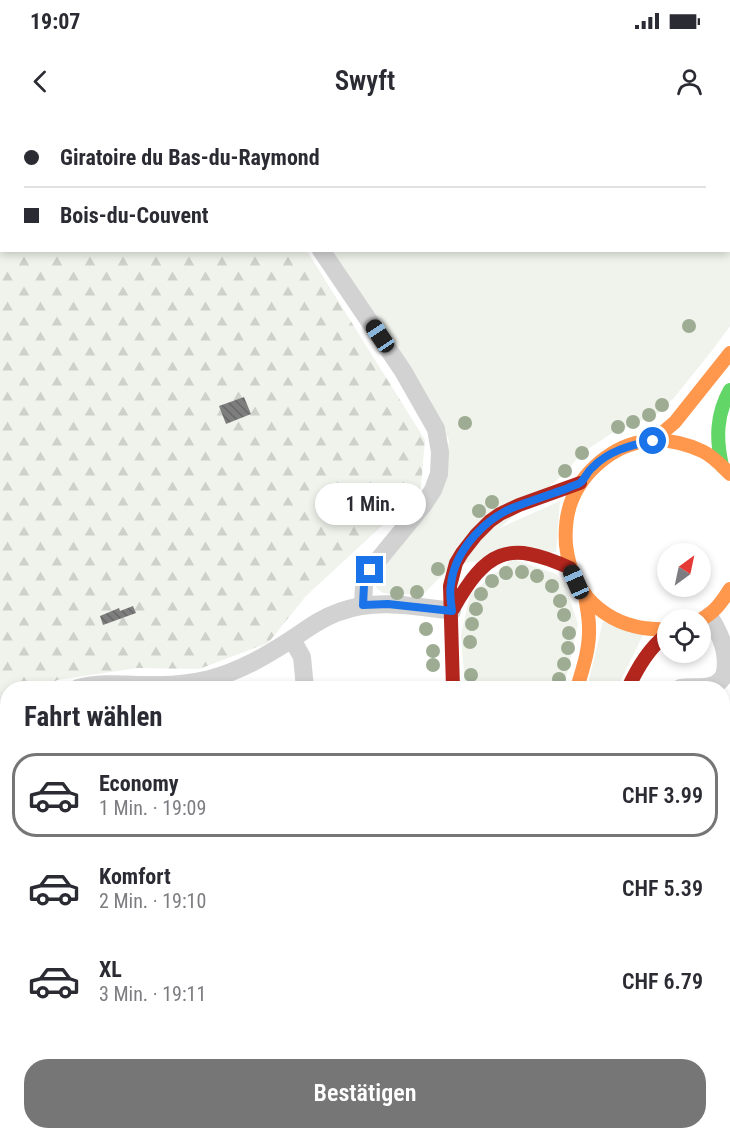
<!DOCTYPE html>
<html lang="de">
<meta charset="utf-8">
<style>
:root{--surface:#fff;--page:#f2f2f3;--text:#2b2b33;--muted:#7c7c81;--line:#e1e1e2;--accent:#767676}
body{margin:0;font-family:"Roboto Condensed",sans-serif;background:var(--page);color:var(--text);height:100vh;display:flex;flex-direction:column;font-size:22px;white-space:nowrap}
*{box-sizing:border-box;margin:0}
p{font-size:20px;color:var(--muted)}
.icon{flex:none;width:33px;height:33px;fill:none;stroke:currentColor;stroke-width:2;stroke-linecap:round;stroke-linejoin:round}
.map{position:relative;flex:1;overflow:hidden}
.drawer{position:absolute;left:0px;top:561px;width:730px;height:459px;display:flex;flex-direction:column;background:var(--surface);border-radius:24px 24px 0 0;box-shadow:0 3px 9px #0003}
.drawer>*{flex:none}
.hud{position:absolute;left:0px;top:0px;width:730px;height:132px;box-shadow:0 3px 9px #0003;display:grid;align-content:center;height:132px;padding:0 24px;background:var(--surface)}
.needle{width:39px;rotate:33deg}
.buttons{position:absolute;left:657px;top:423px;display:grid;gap:12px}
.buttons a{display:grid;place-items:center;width:54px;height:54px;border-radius:50%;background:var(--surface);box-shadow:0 3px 9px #0003;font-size:30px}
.end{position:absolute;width:27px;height:27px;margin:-14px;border:8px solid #1a73e8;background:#fff;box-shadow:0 0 0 3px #fff}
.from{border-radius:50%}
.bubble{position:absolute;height:42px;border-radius:21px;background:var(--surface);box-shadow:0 3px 9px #0003;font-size:20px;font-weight:600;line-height:42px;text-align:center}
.car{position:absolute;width:18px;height:36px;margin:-18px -9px;border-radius:8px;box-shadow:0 0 4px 2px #0007;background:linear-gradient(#222 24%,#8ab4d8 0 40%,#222 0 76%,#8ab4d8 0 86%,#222 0)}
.hud b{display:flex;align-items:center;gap:21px;height:57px;font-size:22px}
.hud b+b{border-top:2px solid var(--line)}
.hud i{width:15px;height:15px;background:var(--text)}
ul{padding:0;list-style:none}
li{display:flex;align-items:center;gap:18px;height:84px;margin:0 12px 9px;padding:0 12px;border:3px solid transparent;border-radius:24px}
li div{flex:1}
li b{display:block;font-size:22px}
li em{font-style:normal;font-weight:600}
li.selected{border-color:var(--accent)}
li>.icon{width:54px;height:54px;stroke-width:1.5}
h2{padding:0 24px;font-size:27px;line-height:72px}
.cta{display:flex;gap:12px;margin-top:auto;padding:12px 24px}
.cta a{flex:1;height:69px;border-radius:24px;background:var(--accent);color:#fff;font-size:24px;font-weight:600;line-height:69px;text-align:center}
.status{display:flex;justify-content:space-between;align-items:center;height:42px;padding:0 30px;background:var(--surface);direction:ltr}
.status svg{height:16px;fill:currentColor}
header{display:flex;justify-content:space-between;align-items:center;height:78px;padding:0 24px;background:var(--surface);font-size:27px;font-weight:600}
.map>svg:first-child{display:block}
.grass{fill:#eff3eb}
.forest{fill:url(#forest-firs)}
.building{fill:url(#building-back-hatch)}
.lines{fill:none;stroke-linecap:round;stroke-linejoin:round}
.lane{stroke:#d2d2d2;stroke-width:9}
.street{stroke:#d2d2d2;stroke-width:18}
.fast{stroke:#63d668;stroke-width:14}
.slow{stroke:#ff974d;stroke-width:14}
.jam{stroke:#b3261e;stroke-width:14}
.tree{fill:#9dac93}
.route{stroke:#1a73e8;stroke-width:8}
</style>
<div class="status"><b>19:07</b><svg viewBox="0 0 49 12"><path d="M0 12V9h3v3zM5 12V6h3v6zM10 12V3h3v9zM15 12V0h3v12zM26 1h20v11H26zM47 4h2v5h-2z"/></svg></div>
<header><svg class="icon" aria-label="back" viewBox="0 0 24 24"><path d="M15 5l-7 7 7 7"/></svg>Swyft<svg class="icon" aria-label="person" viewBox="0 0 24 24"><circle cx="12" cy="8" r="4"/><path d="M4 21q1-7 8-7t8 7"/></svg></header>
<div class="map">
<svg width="730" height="1020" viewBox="0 0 730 1020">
<defs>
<pattern id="forest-firs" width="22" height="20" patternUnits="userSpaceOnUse" patternTransform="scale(1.5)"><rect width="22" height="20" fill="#eff3eb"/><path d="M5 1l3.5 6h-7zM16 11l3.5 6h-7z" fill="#cdd1ca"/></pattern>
<pattern id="building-back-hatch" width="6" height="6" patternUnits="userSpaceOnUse" patternTransform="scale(1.5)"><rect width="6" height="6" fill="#7e7e7e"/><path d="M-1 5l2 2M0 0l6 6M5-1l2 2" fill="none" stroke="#686868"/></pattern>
</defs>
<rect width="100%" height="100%" fill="#fff"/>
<g class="grass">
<path d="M261,0H730V206L714,228L673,279L656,295L612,313L582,333L564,354L437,460L425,473L414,474L395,475L383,473L376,468L375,453L443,369L449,320L434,294L331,131L729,130V2H261Z"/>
<path d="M560,381L556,432L463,443L482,416Z"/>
<path d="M513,439L556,454L565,465L578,504L564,568H465L461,515L470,474Z"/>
<path d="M603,501L643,515L617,568H587Z"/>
</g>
<path class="forest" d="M0,0H252V1L2,2V130L307,131L425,320L420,376L387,401L306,476L268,523L199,549L137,548L57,560L46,568H8L7,600L0,606Z"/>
<g class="building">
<path d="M244,277L251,294L226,304L219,286Z"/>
<path d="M133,486L136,493L103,505L100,496L119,488L120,491Z"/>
<path d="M730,867V953L723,954V868Z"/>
</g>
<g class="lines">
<g class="lane">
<path d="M723,985L730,980"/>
<path d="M723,1009L730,1011"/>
</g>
<g class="street">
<path d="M254,0L255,2"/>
<path d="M321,130L403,251L436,309L440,332L439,354L433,370L424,384L370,450L364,465L363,485"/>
<path d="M292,519L302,537L305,568"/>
<path d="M78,568C106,561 132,566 160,565C177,565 193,563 210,559C240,551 266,536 292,519C307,509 321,498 339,492C375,478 414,486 452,491"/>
<path d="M680,568C691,566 703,569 713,565C718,564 721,560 724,556C730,536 720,513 709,496"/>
<path d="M0,615L8,609"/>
<path d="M723,661L730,667"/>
<path d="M330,1012V1020"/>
<path d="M575,1020V1012"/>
</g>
<path class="fast" d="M722,346C716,319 716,295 730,270"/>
<g class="slow">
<path d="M653,321L675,302L730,233"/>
<path d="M700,500C714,493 722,482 730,469"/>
<path d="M668,509C614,512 572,480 566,425C565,412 566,398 570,385C581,352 614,324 648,321C666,319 685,323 702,331C713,336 722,346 730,354"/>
<path d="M577,568C583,548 590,528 589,507C589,496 586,485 585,474"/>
</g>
<g class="jam">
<path d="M453,489C486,431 507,419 570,448"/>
<path d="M453,568L450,466L456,443L462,433L476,415L490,401L500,394L519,385L580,363"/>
<path d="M628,568C638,547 649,528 668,513"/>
<path d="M462,1012L463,1020"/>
<path d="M513,1012V1020"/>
<path d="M537,1012V1020"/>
</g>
</g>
<g class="tree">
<circle cx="689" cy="206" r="7"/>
<circle cx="662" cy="285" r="7"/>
<circle cx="649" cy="295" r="7"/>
<circle cx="633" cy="302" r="7"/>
<circle cx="465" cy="303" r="7"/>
<circle cx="618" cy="307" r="7"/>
<circle cx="582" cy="333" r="7"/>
<circle cx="565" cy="351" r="7"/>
<circle cx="492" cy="382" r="7"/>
<circle cx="479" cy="391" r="7"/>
<circle cx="438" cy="449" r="7"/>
<circle cx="522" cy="452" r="7"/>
<circle cx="506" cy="453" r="7"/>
<circle cx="537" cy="456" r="7"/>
<circle cx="492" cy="461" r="7"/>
<circle cx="552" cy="466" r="7"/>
<circle cx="417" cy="472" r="7"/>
<circle cx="397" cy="473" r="7"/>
<circle cx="481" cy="474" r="7"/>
<circle cx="560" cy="481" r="7"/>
<circle cx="476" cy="489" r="7"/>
<circle cx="564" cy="495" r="7"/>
<circle cx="472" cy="504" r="7"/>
<circle cx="426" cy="509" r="7"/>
<circle cx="569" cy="513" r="7"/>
<circle cx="470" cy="522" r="7"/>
<circle cx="568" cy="528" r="7"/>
<circle cx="433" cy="531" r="7"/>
<circle cx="564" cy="544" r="7"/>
<circle cx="433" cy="545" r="7"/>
<circle cx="471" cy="555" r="7"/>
<circle cx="559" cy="559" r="7"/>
</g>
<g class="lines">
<path class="route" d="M370,450L364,465L363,485L388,484L452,491C451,482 449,473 451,464C455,429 487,396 520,385C536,379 552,374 568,368C571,366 577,365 580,363C585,359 587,352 592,348C608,331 630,325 653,321"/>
</g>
</svg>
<div class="buttons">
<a><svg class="needle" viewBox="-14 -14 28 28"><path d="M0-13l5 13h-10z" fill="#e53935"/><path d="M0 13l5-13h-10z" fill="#7c7c81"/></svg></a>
<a><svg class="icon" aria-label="locate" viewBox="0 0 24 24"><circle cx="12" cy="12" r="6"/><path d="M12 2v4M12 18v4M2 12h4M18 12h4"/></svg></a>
</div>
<i class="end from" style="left:653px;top:321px"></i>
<i class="end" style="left:370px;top:450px"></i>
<div class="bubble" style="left:315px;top:363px;width:111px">1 Min.</div>
<i class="car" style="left:380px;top:216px;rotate:326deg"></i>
<i class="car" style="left:576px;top:462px;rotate:336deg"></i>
<div class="hud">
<b><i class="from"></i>Giratoire du Bas-du-Raymond</b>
<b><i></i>Bois-du-Couvent</b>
</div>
<section class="drawer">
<h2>Fahrt wählen</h2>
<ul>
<li class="selected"><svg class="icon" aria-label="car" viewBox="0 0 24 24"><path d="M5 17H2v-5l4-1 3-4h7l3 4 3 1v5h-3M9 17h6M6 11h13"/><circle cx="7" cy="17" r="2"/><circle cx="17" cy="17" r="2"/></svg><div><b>Economy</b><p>1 Min. · 19:09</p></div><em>CHF 3.99</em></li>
<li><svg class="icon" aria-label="car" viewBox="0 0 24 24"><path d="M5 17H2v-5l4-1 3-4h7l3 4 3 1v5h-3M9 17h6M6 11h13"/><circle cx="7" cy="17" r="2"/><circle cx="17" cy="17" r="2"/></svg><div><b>Komfort</b><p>2 Min. · 19:10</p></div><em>CHF 5.39</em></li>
<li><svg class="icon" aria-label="car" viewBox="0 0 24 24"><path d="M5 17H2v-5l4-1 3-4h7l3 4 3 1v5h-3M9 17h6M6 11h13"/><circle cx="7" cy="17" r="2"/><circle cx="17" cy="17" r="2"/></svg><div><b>XL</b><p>3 Min. · 19:11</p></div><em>CHF 6.79</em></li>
</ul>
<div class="cta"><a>Bestätigen</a></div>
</section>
</div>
